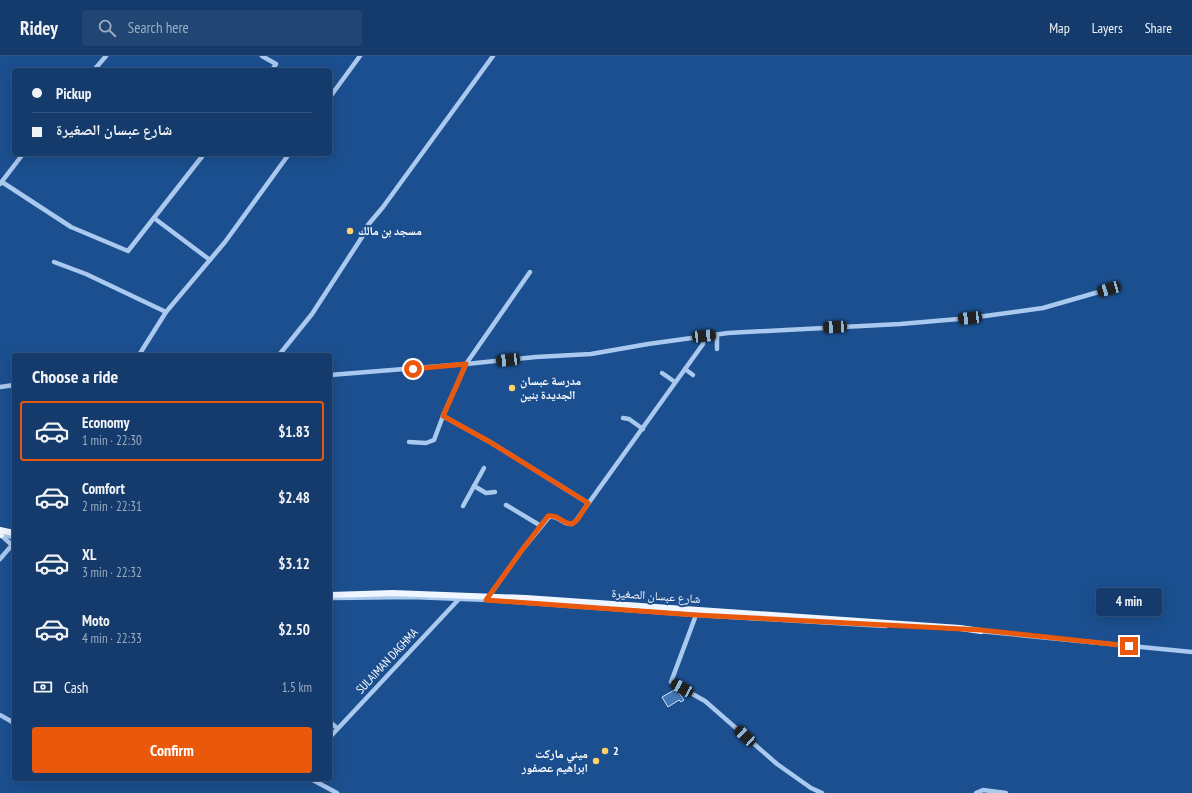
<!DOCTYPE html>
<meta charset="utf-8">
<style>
:root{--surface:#143b6b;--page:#214673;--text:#f1f3f6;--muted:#9dadc1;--line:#33557e;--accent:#ea580c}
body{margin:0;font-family:"PT Sans Narrow","Noto Naskh Arabic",sans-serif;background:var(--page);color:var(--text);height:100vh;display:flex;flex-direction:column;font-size:15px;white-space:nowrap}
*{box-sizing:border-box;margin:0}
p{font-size:13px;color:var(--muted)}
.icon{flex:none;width:22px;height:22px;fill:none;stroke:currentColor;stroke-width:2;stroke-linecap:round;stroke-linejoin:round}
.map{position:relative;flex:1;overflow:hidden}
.drawer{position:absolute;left:12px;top:297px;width:320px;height:428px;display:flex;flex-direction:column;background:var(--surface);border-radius:4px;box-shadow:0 4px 16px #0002,0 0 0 1px var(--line)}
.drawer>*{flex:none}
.top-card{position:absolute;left:12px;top:12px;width:320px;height:88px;border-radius:4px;box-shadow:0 4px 16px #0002,0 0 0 1px var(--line);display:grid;align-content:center;height:88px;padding:0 20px;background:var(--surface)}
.end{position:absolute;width:18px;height:18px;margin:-9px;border:5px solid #ea580c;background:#fff;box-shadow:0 0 0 2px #fff}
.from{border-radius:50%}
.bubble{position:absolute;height:28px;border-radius:4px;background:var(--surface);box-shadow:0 4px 16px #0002,0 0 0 1px var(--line);font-size:13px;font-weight:700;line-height:28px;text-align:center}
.car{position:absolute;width:12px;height:24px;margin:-12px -6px;border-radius:5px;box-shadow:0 0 3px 1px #0007;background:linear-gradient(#222 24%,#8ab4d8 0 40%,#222 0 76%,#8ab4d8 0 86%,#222 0)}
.top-card b{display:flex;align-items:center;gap:14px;height:38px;font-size:15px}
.top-card b+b{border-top:1px solid var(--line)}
.top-card i{width:10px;height:10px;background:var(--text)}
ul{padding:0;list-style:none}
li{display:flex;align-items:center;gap:12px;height:60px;margin:0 8px 6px;padding:0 12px;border:2px solid transparent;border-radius:4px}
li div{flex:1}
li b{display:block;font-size:15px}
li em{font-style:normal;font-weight:700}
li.current{border-color:var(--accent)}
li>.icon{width:36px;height:36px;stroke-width:1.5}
h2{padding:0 20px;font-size:18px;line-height:48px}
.pay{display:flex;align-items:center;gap:10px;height:44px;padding:0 20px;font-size:15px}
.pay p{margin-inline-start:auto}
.button{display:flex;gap:8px;margin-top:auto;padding:8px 20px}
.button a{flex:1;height:46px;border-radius:4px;background:var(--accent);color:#fff;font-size:16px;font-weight:700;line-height:46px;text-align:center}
header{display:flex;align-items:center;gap:24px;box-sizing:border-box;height:56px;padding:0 20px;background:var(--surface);border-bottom:1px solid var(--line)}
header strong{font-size:19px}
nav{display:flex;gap:22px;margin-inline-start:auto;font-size:14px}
.search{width:280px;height:36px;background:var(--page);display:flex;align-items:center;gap:10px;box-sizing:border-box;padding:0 14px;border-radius:4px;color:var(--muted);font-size:15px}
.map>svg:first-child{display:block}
.building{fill:#4478b7;stroke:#cfe3fa}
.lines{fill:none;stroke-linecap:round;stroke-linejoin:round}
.minor{stroke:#a9c9ee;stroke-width:4.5}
.major{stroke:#f0f6ff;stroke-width:6}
.route{stroke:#ea580c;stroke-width:5}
.poi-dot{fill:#ffd166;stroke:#1b4f8f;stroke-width:1.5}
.labels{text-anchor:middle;stroke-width:4;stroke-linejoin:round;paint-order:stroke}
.poi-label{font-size:12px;font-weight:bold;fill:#fff;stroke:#1b4f8f;text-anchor:start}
.street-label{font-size:12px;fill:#fff;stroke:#1b4f8f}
</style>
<header>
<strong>Ridey</strong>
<div class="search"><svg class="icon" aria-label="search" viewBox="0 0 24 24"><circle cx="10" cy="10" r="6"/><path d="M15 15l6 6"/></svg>Search here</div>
<nav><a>Map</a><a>Layers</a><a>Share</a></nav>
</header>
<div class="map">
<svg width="1192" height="737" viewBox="0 0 1192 737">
<rect width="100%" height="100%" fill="#1b4f8f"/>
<path class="building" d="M676,633L684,644L681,646L679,644L668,651L662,641Z"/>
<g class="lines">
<g class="minor">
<path d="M262,0L276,8L272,14"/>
<path d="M94,14L106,0"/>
<path d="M330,41L360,0"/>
<path d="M2,126L71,171L128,195L204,98"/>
<path d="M0,128L23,98"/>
<path d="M154,162L210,204"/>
<path d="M54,206L86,218L166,256"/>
<path d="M530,216L466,308L443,360L490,386L588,447"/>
<path d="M717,293V279"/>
<path d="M139,299L166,256L225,186L289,98"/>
<path d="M279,299L312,258L364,178L362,176L383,151L493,0"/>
<path d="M685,313L693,319"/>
<path d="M662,317L675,326"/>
<path d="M330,319L466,308L536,301L591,298L648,288L728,277L900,268L970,262L1043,252L1109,233"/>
<path d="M0,331L14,329"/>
<path d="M623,362L629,363L643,373"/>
<path d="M409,386L426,387L434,384L443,360"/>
<path d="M474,430L486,437L495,436"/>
<path d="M506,449L541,470"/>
<path d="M463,450L484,412"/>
<path d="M1,479L14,491"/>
<path d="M1,479L14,481"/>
<path d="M0,503L12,489"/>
<path d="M332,542L411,541L489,544L696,559L886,570"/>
<path d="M487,543L522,494L549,461C559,458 565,473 575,466L703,288L704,280"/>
<path d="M696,559L671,626L705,645L777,708L811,732L822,737"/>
<path d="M979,575L1192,596"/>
<path d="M0,659L14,667"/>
<path d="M330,666L337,672"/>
<path d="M330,681L459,543"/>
<path d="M311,723L337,737"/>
<path d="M976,737L983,734L1006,737"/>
</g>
<g class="major">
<path d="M0,474L14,477"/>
<path d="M0,479H1"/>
<path d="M330,539L393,537L526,542L960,572L981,575"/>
</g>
</g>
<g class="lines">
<path class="route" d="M413,313L466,308L443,360L490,386L588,447L578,463L572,468C563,468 558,458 548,460L522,494L486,544L696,559L981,574L1129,590"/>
</g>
<g class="poi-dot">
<circle cx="350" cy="175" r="4"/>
<circle cx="512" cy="332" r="4"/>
<circle cx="605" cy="695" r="4"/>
<circle cx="596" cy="705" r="4"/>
</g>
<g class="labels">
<g class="poi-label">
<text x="358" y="179">مسجد بن مالك</text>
<text x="520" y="329">مدرسة عبسان<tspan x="520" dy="14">الجديدة بنين</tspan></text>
<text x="613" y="699">2</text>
<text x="588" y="702" text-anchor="end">ميني ماركت<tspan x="588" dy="14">ابراهيم عصفور</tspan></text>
</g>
<g class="street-label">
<text transform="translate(656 540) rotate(4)" y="4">شارع عبسان الصغيرة</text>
<text transform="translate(387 605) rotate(-47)" y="4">SULAIMAN DAGHMA</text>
</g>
</g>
</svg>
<i class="end from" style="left:413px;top:313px"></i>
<i class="end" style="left:1129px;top:590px"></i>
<div class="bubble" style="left:1096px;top:532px;width:66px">4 min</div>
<i class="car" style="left:1109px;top:233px;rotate:254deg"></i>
<i class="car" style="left:970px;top:262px;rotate:264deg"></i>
<i class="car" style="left:835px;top:271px;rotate:267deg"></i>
<i class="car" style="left:704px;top:280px;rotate:85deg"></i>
<i class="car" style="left:508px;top:304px;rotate:264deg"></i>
<i class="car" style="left:682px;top:632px;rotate:299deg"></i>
<i class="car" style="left:745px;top:680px;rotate:313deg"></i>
<div class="top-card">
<b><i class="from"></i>Pickup</b>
<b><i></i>شارع عبسان الصغيرة</b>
</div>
<section class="drawer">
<h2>Choose a ride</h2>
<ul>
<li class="current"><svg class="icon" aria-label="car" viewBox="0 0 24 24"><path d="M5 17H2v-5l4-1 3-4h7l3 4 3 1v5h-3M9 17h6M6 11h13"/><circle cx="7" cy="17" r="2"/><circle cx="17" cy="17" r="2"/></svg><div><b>Economy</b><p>1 min · 22:30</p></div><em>$1.83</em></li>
<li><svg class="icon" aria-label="car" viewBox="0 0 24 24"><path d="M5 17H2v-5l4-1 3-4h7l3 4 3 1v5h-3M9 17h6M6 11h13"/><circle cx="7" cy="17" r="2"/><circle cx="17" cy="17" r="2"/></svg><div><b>Comfort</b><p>2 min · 22:31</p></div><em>$2.48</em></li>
<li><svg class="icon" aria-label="car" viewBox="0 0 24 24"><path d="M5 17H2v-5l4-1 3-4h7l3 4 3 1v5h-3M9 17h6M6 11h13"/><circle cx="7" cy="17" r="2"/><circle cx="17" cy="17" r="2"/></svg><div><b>XL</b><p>3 min · 22:32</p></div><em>$3.12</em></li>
<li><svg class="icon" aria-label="car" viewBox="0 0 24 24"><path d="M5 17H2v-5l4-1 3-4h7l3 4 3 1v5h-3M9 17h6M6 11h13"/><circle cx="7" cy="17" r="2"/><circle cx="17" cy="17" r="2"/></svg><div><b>Moto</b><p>4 min · 22:33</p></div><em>$2.50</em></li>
</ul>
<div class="pay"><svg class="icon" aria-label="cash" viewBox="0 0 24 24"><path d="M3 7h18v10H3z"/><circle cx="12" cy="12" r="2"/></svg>Cash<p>1.5 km</p></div>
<div class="button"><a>Confirm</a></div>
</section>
</div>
